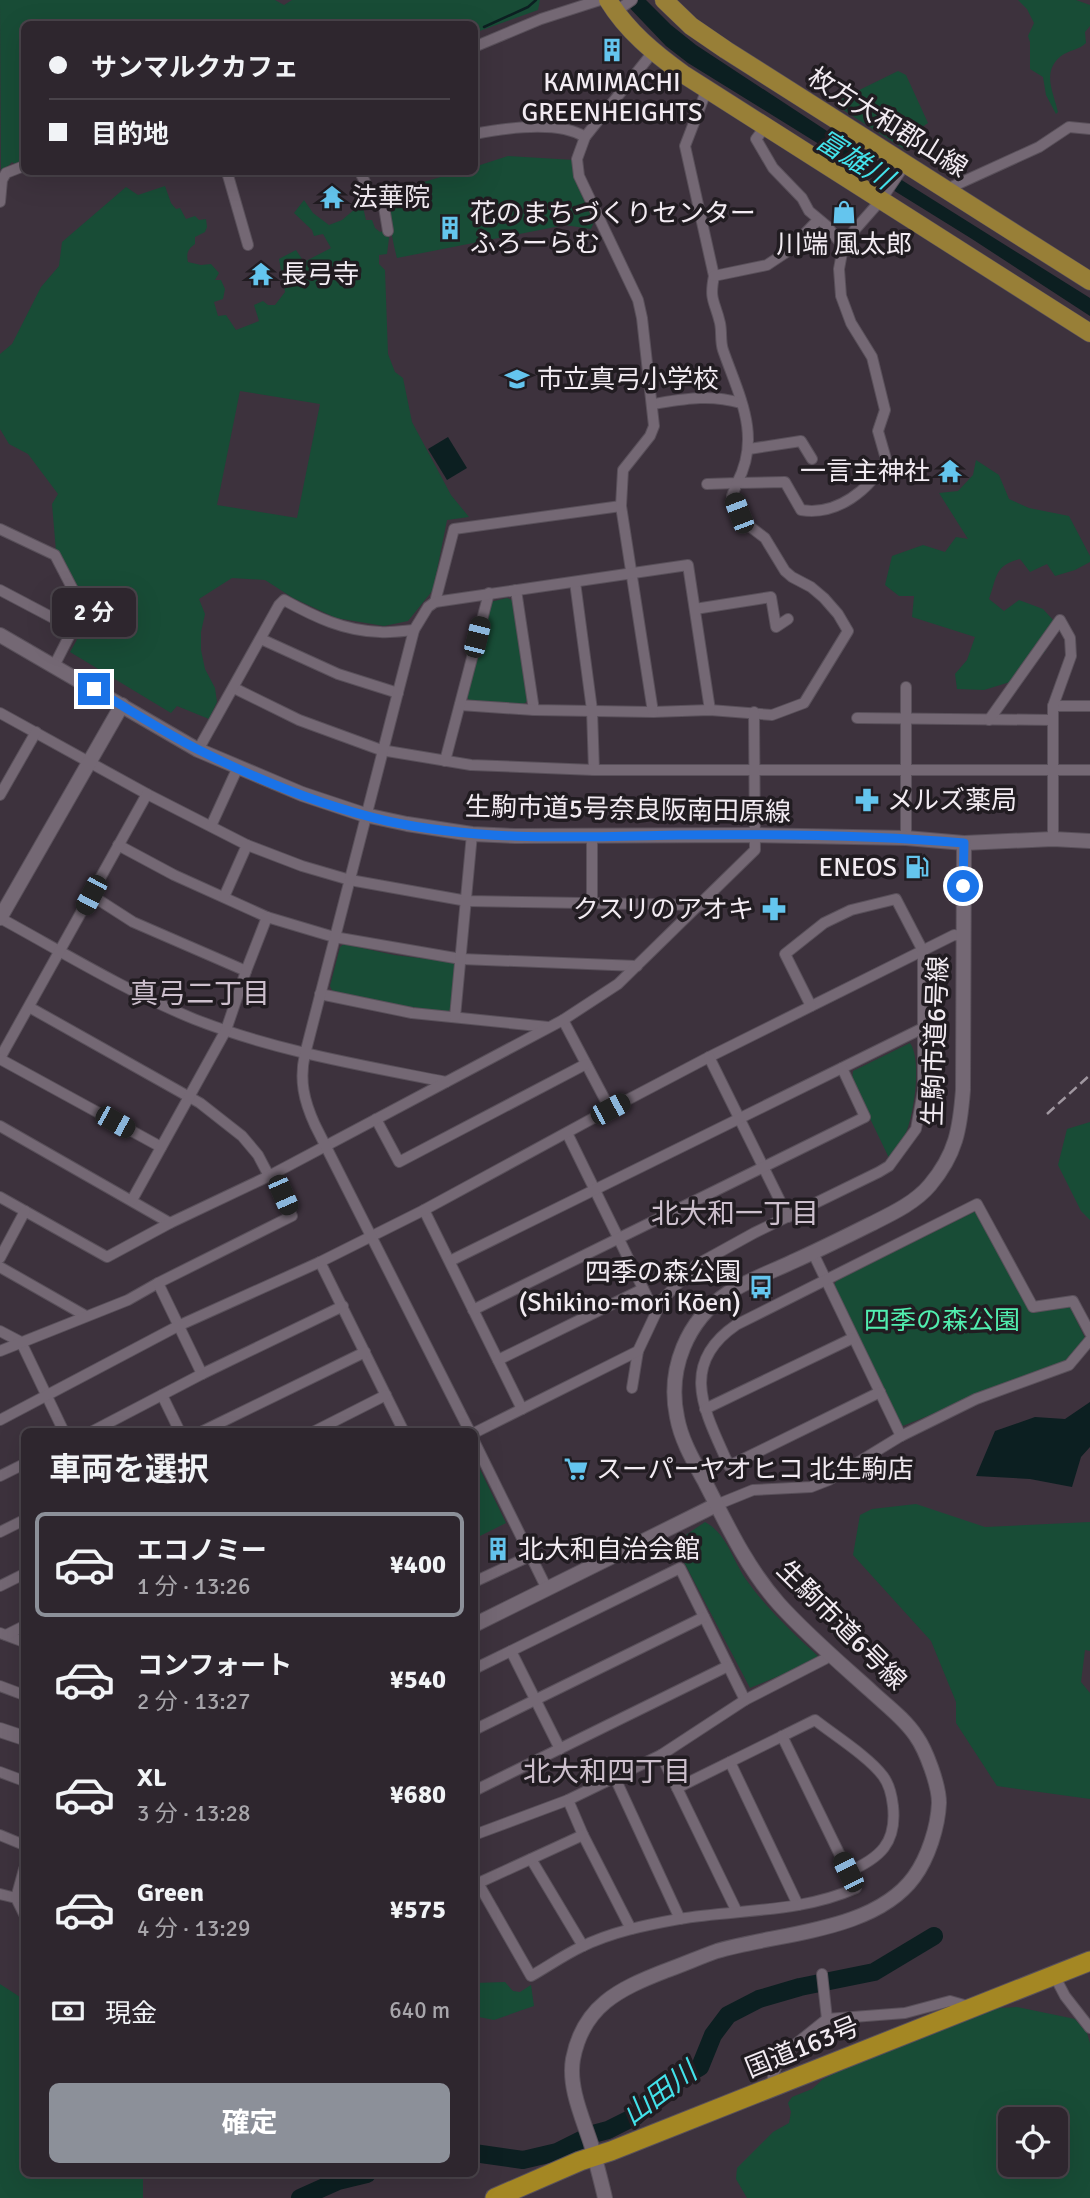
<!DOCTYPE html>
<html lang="ja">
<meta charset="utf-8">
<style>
:root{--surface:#2e262e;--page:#362e36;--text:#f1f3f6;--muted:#a7a5aa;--line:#49434a;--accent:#8c9099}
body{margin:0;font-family:Signika,"Noto Sans JP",sans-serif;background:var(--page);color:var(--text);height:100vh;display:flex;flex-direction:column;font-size:26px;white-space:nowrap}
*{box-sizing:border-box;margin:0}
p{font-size:23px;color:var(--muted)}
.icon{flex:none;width:38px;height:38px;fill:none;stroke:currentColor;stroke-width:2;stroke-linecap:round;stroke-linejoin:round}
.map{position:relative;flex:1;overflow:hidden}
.panel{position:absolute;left:21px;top:1428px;width:457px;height:749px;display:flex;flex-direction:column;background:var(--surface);border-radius:10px;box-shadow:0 7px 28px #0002,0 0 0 2px var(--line)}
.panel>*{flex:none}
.hud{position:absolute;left:21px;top:21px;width:457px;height:154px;border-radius:10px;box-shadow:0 7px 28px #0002,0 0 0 2px var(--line);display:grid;align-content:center;height:154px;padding:0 28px;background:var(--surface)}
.buttons{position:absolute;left:998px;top:2107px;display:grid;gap:14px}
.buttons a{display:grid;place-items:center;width:70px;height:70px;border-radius:10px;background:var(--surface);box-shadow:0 7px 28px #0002,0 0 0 2px var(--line);font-size:35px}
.end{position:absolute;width:32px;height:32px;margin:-16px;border:9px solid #1a73e8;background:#fff;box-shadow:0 0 0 4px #fff}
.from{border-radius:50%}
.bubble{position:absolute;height:49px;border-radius:10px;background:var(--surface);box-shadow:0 7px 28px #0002,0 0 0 2px var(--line);font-size:23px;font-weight:700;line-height:49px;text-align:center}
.car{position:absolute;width:21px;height:42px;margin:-21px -10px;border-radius:9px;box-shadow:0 0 5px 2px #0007;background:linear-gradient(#222 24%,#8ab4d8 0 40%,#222 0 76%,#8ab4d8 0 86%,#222 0)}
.hud b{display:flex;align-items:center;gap:24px;height:66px;font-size:26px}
.hud b+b{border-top:2px solid var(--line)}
.hud i{width:18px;height:18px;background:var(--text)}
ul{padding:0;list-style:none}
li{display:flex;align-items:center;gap:21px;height:105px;margin:0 14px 10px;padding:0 14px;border:4px solid transparent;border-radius:10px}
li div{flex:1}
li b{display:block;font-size:26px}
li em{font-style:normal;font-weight:700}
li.current{border-color:var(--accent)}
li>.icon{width:63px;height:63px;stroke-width:1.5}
h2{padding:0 28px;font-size:32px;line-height:84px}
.pay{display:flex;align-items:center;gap:18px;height:77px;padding:0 28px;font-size:26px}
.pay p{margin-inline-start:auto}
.action{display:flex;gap:14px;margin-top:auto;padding:14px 28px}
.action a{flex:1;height:80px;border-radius:10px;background:var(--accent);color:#fff;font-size:28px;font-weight:700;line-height:80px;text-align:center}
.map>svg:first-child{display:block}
.green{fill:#184c36;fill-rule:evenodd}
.water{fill:#0c1f21}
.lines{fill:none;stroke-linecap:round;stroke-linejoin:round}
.stream{stroke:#0c1f21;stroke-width:2.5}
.river{stroke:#0c1f21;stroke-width:18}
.minor-casing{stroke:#59505a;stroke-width:12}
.tertiary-casing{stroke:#59505a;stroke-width:16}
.primary-casing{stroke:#59505a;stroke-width:19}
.trunk-casing{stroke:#59505a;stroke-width:21}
.minor{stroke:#746874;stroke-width:10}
.tertiary{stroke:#746874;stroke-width:14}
.primary{stroke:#987f37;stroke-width:18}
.trunk{stroke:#a48723;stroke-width:19}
.rail{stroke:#a097a0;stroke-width:2.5;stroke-dasharray:10 5;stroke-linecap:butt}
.route{stroke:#1a73e8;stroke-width:9}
.labels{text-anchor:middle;stroke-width:7;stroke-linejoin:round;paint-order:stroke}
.poi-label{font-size:26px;fill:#f2ebf2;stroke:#211c21;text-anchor:start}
.street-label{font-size:26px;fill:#f2ebf2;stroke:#211c21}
.park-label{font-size:26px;fill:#51eeaf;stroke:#211c21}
.water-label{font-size:28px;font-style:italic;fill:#43e1ea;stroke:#211c21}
.neighbourhood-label{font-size:28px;fill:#ccbfcc;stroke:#211c21}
</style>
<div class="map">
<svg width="1090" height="2198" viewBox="0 0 1090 2198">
<rect width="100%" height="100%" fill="#3d323d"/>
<g class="green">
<path d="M0,0H275L284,5L292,0H540L538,10L474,33V24H24V162L16,165L12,162L1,174Z"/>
<path d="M1018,0H1076L1090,5V26L1085,32L1086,43C1079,50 1069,50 1061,56C1041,72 1054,93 1058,112L1056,114L1046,95L1043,77L1030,69V42L1028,36L1034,23L1027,9Z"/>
<path d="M898,71L906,75L928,123L915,132L907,151L837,106L843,98Z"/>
<path d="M508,156L574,160L576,183L594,222L591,229L565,225L397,258C391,236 387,212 396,190L458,172H474V167Z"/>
<path d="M165,186L171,203L176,209L180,208L186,219L195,216L199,220L206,219L207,227L205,232L195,237V244C188,249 186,253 188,262L201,265L211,264L219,273L215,280H221L225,289L223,299L214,302L218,316L226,315L236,330L259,321L254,305L263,301L268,305H275L285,292L279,259L296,250L304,262L331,248L323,234L314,236L312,230L294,213L304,200L313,213L329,225L342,220L362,203L366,220H372L375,228L380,232L386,230L389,238L387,254L379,255V264L385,270L388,354L395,372L403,378L412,422L451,495L469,517L447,520L433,590L408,621L384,626L336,618L293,598L265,580L232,578L199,599L205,614L201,632V650L205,669L215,688L217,702L209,719L177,706L171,713L70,652L93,611L56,551L52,504L58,494L28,454L9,444L0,429V354L12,344L41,287L59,266L62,242L126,187L138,195ZM240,391L320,404L297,518L217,505Z"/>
<path d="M976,460L999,475L1009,499L1029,508L1069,516L1090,556V562L1075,570L1055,576L1047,564L1030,572L1020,559C994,565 997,578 989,599L1004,611L1019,600L1043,609L1054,621L1045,652L1018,669L1010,682L984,690L957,689L955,674L967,660L975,637L912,617L914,596H899L885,585L892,556L923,545L945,552L956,537L968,539L939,493L958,491L973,475Z"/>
<path d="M507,598L512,600L527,701L523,705L470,701L467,697L490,602Z"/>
<path d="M344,944L394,955L452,962L456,967L452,1008L447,1012L384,1003L333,992L330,986L340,947Z"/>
<path d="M910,1043C922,1060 914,1112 907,1130C903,1141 895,1149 889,1158L852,1081L853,1071Z"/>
<path d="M1090,1122V1220L1081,1211L1058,1165L1067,1129Z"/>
<path d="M976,1211L1033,1313L1066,1305L1070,1307L1085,1338L1064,1362L900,1427L833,1286L837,1280Z"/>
<path d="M474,1457L506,1523L474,1539Z"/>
<path d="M916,1504L985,1527L1090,1522V1651L1085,1650L1081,1682L1090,1693V1799L997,1786L956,1723V1702L931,1641L853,1555L860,1515L872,1509Z"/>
<path d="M705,1522C726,1533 732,1558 745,1578C766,1608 792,1632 819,1657L810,1663L750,1688L674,1543Z"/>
<path d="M505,1982L513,1991L520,1992L531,1985L534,2006L494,2020L474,2016V1983Z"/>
<path d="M0,1984L20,1997L24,1998V2174H143V2198H0Z"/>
<path d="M1017,2007L1075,2019L1087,2033L1090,2043V2198H747L736,2179L737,2168L773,2132L789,2123L791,2112L788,2103L792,2097L812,2089L822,2080L846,2067L985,2009ZM1010,2119H1055V2165H1010Z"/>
</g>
<g class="water">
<path d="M622,0H646L671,25L696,45L900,179L1090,298V316L972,239L688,63L666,46Z"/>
<path d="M448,437L467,468L447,480L428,449Z"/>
<path d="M1090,1402V1447L1081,1457L1072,1487L1030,1479L976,1476L995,1431L1035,1417L1065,1419Z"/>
</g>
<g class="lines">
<path class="stream" d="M484,27L528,7L536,0"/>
<g class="river">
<path d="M474,2153L523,2160L557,2152L593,2134L608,2130L636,2116L666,2087L700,2067L713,2035L728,2015L759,1999L800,1987L874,1972L934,1936"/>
<path d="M300,2198L338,2181L367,2174"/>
</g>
<g class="minor-casing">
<g id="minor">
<path d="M615,12L632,0"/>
<path d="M474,47L541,19L600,0"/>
<path d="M707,89L685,146L714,276C709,301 715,301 720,323C722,332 720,341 723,350C739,396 762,436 737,483L707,484"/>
<path d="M765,127L756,139L773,168L802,198L809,211L827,226L838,240L843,243"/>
<path d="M474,134C505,128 558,120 585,137"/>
<path d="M227,172L248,245"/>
<path d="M360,172L371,194L383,201L388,231"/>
<path d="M947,189L1039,147L1069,127L1090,129"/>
<path d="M0,202L2,180L6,173L24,166"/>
<path d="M714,276L767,265L788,251L818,220"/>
<path d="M653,404C685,399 709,394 741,403"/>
<path d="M749,449L801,441L812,459"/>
<path d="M0,529L55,555L83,609L54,666"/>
<path d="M575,582L592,710L594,770"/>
<path d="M0,590L74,629"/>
<path d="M516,590L534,710"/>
<path d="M435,602L454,529L621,506"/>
<path d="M695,609L771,597L776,627L788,619"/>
<path d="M261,639L338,674L398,693"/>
<path d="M234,688L299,720L381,750L471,765L594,770H1090"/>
<path d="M460,705L534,710L653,712L710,710L772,715L804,703L848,631L838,614L824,598L811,587L792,577L785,571L765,538L744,522L732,496L737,483L785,482L801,510C837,516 870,490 886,459L878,431L885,410L872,357L851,323L841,296L839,269L844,242L881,200L906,163"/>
<path d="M1053,706H1090"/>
<path d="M653,712L621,506L623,470L650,436L654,426L642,318L638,300L579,176L577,159L585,137L653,52"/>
<path d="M0,713L147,794L247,845L302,866L350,880L467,901L701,905"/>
<path d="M857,718L1053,720"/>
<path d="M989,720L1060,620L1070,638L1071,656L1053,706V839"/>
<path d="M198,750L279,605L284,600C315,617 344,631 380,632C391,633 403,631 414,630"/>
<path d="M445,761L489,593"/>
<path d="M0,795L36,732"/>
<path d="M211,826L238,767"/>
<path d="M592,836V903"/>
<path d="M906,838V687"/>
<path d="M118,845L174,875L267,917L334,937L461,959L637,966"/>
<path d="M91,895L133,922L246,971"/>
<path d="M224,897L247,845"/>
<path d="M0,918C64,953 126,991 194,1019C275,1051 361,1065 446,1082"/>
<path d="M320,994L412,1013L548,1027"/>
<path d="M29,1007L200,1103L242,1136L258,1155L269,1176"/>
<path d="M455,1017L472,834"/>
<path d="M563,1020L610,1109L709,1057L954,935L963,936"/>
<path d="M709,1057L788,1217"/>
<path d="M0,1058L147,794"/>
<path d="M0,1059L161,1147"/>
<path d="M376,1119L399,1162L586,1064"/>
<path d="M0,1126L170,1223"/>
<path d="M567,1133L655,1313"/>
<path d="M0,1197L107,1257L170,1223L269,1176L563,1020L618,984L755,850L754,712"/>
<path d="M132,1200L226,1030L246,971L267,917"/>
<path d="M424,1210L522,1409"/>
<path d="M813,1253L901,1436"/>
<path d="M0,1258L25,1211"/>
<path d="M450,1261L923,1028"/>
<path d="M320,1262L404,1432"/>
<path d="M0,1267L86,1316"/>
<path d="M473,1310L865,1117L842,1068"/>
<path d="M0,1331L21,1342L64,1432"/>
<path d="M0,1351L128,1300L158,1283"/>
<path d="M498,1360L643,1289"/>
<path d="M202,1374L158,1283L292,1216L273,1174"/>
<path d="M632,1388L638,1351"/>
<path d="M880,1392L729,1466C707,1415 676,1366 736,1325L977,1204L1033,1307L1073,1301L1090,1333"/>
<path d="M162,1395L180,1432"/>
<path d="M705,1409L853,1338"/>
<path d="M0,1420L178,1326L320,1262L424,1210L610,1109"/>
<path d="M91,1432L202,1374L343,1306"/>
<path d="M201,1432L365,1352"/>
<path d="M313,1432L386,1395"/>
<path d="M470,1432L315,1125C304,1101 299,1080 305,1054L414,630L428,607L435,602L688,565L710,710"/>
<path d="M474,1433L638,1351L662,1300L696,1265L754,1233L879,1172L889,1166L916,1129L923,1091V951L896,899L851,910L824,923L785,954L811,1006"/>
<path d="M474,1441L547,1589"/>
<path d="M0,1476L24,1464"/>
<path d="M716,1505L753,1490L811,1487L829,1480L901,1436L976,1399L1069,1365L1090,1340"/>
<path d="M0,1532L24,1520"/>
<path d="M474,1582L530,1556"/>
<path d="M0,1586L24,1574"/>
<path d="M0,1633L24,1642"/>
<path d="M6,1635L24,1626"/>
<path d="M511,1651L560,1749"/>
<path d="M474,1669L680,1568L745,1700"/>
<path d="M0,1686L24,1695"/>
<path d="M474,1730L704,1617"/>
<path d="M661,1755L737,1912"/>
<path d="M730,1762L798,1905"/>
<path d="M0,1772L24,1781"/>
<path d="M615,1778L680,1919"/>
<path d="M677,1788L815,1720C834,1735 869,1757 883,1776C889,1784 892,1797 893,1806C897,1843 880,1858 848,1872"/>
<path d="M474,1791L728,1666"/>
<path d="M568,1800L583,1835L631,1929"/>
<path d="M0,1835L24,1845"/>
<path d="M474,1835L568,1800L661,1755L745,1700L825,1659L830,1653"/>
<path d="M531,1859L583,1946"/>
<path d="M478,1883L531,1976C547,1967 564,1955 581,1947C611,1932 646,1925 679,1919C738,1909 801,1913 856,1888L782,1736"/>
<path d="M474,1885L583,1835"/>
<path d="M0,1894L16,1898L24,1914"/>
<path d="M16,1898L24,1869"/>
<path d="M822,1974L827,2019"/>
<path d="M1054,1975L1065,1996L1090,2028"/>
<path d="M770,2088L776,2067L792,2047L827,2019L905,2013L950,2001L971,2007"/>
</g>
</g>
<g class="tertiary-casing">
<g id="tertiary">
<path d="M0,635L198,750L302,794L365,815L407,824L472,834L515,836L755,835L906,838L964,843L1053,839L1090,841"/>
<path d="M0,918L122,705"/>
<path d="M474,1625L716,1505"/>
<path d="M0,1730L24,1738"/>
<path d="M605,2198C601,2180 596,2162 591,2144C583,2119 568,2087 573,2059C583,2006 619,1989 665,1971C682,1965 700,1957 717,1951C777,1933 874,1932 914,1877C928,1858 938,1827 939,1803C939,1785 926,1750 916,1736C905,1719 886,1705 871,1691C840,1663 807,1635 779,1604C747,1568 727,1525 705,1482C694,1462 681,1440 677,1417C667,1369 687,1320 728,1293C748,1280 771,1272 792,1262C819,1250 845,1237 871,1224C891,1214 915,1203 930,1185C956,1154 960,1129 963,1090L964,843"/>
</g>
</g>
<g class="primary-casing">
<g id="primary">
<path d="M608,0C627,31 654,53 683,74L1090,333"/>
<path d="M664,0L691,26L726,50L1090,281"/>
</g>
</g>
<g class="trunk-casing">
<path id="trunk" d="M495,2198L580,2161L611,2151L1090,1961"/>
</g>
<use href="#minor" class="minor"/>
<use href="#tertiary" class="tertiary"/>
<use href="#primary" class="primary"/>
<use href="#trunk" class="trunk"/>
<path class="rail" d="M1047,1114L1090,1075"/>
</g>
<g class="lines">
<path class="route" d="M94,689C129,709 163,732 199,750C258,780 323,806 387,821C483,842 581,837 678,835C773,834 869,835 964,843L963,886"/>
</g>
<defs>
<g id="building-bare" transform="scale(1.89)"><path d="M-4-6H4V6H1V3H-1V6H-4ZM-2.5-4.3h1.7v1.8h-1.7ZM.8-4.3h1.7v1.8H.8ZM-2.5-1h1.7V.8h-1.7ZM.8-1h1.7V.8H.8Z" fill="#64c5ee" stroke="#211c21" stroke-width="2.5" paint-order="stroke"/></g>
<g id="temple-bare" transform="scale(1.89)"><path d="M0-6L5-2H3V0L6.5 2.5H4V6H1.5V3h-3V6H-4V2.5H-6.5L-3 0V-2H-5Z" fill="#64c5ee" stroke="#211c21" stroke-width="2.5" paint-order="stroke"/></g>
<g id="shop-bare" transform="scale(1.89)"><path d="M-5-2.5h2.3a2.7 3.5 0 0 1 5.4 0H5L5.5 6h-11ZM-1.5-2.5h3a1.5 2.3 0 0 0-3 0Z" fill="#64c5ee" stroke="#211c21" stroke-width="2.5" paint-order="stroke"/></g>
<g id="school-bare" transform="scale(1.89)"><path d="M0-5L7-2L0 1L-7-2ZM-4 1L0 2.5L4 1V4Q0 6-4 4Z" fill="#64c5ee" stroke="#211c21" stroke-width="2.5" paint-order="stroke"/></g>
<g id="pharmacy-bare" transform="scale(1.89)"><path d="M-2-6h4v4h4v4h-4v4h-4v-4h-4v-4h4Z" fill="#64c5ee" stroke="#211c21" stroke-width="2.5" paint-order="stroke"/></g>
<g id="fuel-bare" transform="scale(1.89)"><path d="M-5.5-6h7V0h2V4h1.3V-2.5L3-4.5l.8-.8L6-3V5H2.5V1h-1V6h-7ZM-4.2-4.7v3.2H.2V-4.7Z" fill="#64c5ee" stroke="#211c21" stroke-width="2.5" paint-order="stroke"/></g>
<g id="bus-bare" transform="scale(1.89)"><path d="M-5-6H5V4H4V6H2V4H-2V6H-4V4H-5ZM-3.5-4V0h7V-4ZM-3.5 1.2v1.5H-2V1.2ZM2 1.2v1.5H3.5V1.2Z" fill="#64c5ee" stroke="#211c21" stroke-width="2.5" paint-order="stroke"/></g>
<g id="supermarket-bare" transform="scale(1.89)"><path d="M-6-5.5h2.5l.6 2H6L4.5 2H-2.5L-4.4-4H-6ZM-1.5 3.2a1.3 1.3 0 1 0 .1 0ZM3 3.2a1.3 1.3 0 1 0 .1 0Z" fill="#64c5ee" stroke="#211c21" stroke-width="2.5" paint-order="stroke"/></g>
</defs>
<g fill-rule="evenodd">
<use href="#building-bare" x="612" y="50"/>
<use href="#temple-bare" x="332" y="197"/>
<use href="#shop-bare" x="844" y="212"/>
<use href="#building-bare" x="450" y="228"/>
<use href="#temple-bare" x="261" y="274"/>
<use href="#school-bare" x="517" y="379"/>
<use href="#temple-bare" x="950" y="471"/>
<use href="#pharmacy-bare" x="867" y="800"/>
<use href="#fuel-bare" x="917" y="867"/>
<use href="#pharmacy-bare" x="774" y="909"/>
<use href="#bus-bare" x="761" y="1287"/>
<use href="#supermarket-bare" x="576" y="1469"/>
<use href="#building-bare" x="498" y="1549"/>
</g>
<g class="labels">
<g class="poi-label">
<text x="612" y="91" text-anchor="middle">KAMIMACHI<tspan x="612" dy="30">GREENHEIGHTS</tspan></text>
<text x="352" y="206">法華院</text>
<text x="470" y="222">花のまちづくりセンター<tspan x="470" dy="30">ふろーらむ</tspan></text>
<text x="844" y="253" text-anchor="middle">川端 風太郎</text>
<text x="281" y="283">長弓寺</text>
<text x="537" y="388">市立真弓小学校</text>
<text x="930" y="480" text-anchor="end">一言主神社</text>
<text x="887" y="809">メルズ薬局</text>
<text x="897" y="876" text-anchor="end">ENEOS</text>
<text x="754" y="918" text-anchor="end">クスリのアオキ</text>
<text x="741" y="1281" text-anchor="end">四季の森公園<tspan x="741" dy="30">(Shikino-mori Kōen)</tspan></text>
<text x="596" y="1478">スーパーヤオヒコ 北生駒店</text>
<text x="518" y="1558">北大和自治会館</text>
</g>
<g class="street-label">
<text transform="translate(888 122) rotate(32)" y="9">枚方大和郡山線</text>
<text transform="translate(628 809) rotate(1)" y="9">生駒市道5号奈良阪南田原線</text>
<text transform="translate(935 1041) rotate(-88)" y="9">生駒市道6号線</text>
<text transform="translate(842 1625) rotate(45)" y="9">生駒市道6号線</text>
<text transform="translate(802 2047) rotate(-22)" y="9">国道163号</text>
</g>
<g class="park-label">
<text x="942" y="1329">四季の森公園</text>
</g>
<g class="water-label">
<text transform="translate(855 159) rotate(32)" y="10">富雄川</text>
<text transform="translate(659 2093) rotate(-37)" y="10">山田川</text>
</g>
<g class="neighbourhood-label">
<text x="200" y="1003">真弓二丁目</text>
<text x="735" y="1223">北大和一丁目</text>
<text x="607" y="1781">北大和四丁目</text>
</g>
</g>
</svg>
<div class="buttons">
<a><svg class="icon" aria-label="locate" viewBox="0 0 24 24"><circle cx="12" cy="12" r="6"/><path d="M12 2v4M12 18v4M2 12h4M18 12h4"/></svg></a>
</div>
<i class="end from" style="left:963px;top:886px"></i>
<i class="end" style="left:94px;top:689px"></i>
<div class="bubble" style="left:52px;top:588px;width:84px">2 分</div>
<i class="car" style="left:739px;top:513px;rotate:339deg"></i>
<i class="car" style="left:477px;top:637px;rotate:14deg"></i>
<i class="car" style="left:91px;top:895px;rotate:208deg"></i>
<i class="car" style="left:610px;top:1109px;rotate:62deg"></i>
<i class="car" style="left:115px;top:1122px;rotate:119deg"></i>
<i class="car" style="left:283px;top:1195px;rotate:156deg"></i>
<i class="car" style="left:848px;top:1872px;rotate:334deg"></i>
<div class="hud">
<b><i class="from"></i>サンマルクカフェ</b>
<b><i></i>目的地</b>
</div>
<section class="panel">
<h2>車両を選択</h2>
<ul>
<li class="current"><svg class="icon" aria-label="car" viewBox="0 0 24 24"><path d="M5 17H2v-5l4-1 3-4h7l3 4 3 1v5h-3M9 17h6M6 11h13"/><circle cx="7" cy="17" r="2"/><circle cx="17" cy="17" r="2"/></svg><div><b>エコノミー</b><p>1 分 · 13:26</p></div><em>¥400</em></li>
<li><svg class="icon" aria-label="car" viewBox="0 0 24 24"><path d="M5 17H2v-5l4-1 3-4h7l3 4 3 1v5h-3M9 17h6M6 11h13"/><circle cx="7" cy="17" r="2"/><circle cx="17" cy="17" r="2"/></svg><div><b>コンフォート</b><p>2 分 · 13:27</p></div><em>¥540</em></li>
<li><svg class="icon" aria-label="car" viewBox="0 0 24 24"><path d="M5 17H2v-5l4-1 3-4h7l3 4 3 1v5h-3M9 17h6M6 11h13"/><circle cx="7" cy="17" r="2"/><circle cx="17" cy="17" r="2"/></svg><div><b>XL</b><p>3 分 · 13:28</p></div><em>¥680</em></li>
<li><svg class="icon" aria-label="car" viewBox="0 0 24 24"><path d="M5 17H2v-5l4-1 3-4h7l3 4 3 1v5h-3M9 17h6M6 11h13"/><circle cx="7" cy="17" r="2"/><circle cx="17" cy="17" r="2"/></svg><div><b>Green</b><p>4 分 · 13:29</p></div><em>¥575</em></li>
</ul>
<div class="pay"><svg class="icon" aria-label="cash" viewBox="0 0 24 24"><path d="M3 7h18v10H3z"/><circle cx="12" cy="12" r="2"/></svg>現金<p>640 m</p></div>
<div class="action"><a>確定</a></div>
</section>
</div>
